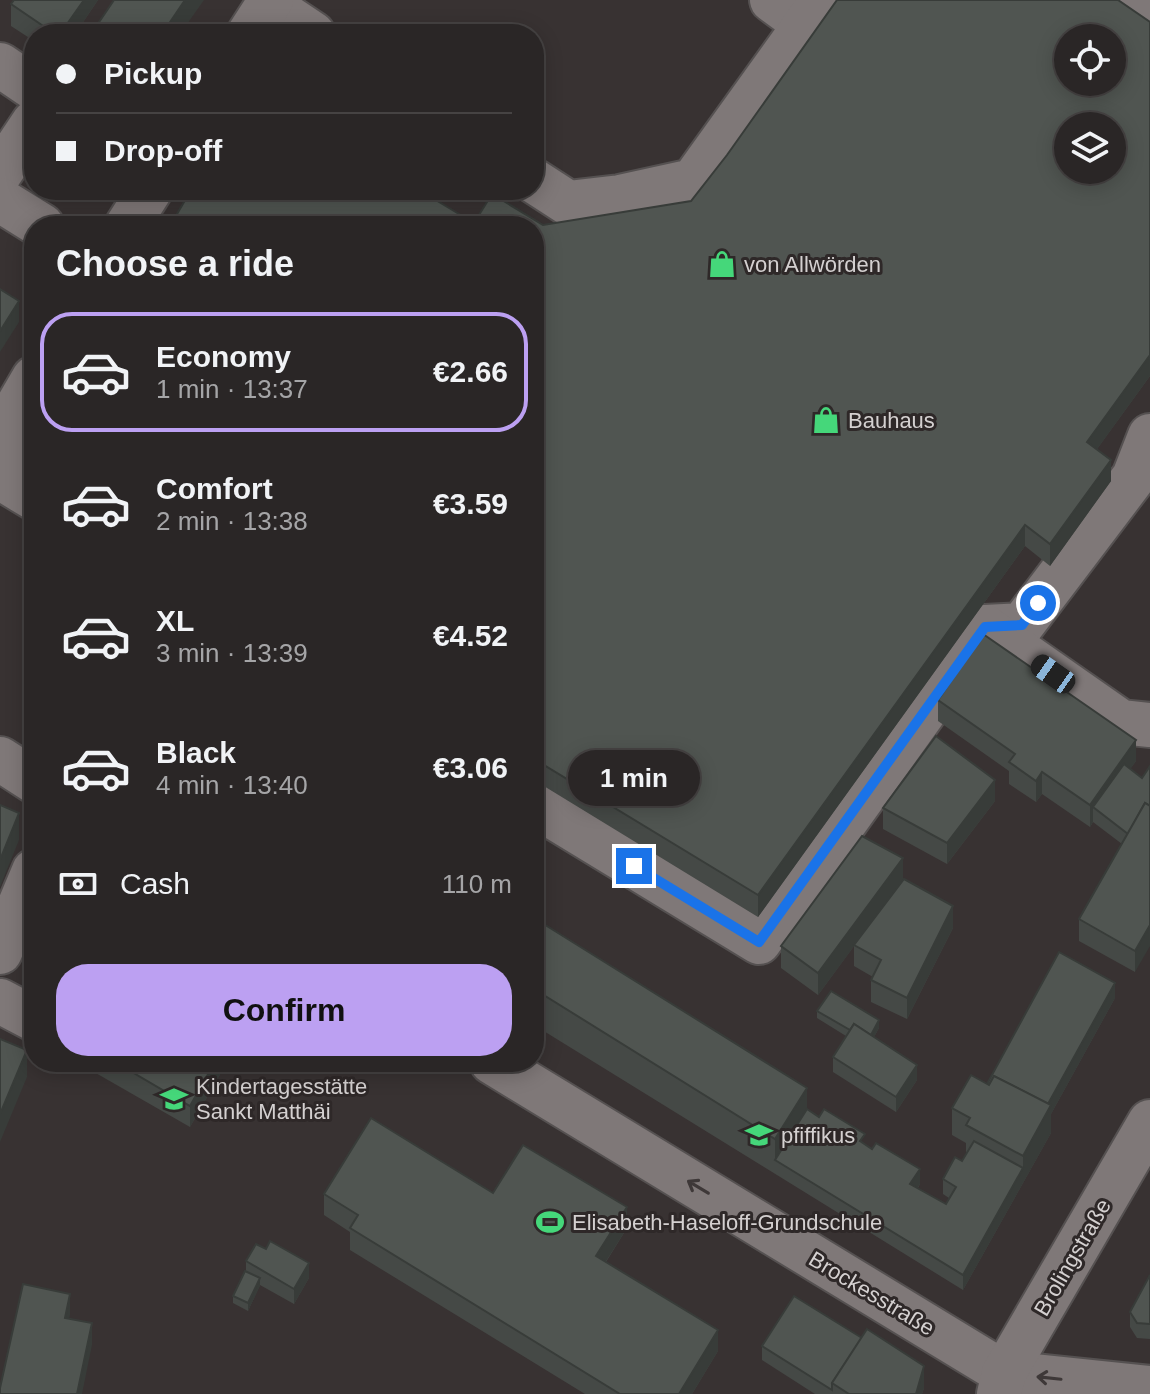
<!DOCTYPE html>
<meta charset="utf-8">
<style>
:root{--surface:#2a2626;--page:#363232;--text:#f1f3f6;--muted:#a5a5a7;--line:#464343;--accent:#bca0f2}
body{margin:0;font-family:Arial,sans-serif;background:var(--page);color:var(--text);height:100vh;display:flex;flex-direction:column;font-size:30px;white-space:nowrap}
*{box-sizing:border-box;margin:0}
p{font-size:26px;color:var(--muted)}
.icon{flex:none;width:44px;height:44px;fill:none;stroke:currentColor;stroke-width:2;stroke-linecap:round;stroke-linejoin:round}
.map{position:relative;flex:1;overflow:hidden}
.sheet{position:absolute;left:24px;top:216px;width:520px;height:856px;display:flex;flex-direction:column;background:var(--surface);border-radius:32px;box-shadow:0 4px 20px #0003,0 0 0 2px var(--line)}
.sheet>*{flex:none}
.hud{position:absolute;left:24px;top:24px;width:520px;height:176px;border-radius:32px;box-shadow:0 4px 20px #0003,0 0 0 2px var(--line);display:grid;align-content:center;height:176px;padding:0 32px;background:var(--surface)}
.tools{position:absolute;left:1054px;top:24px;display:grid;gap:16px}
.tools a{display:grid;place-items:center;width:72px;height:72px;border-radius:50%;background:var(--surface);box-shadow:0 4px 20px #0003,0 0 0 2px var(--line);font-size:40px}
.end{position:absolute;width:36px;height:36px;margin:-18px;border:10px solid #1a73e8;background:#fff;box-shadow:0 0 0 4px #fff}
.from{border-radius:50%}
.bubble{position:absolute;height:56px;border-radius:28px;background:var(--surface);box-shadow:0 4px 20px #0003,0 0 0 2px var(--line);font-size:26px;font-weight:700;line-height:56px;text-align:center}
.car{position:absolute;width:24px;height:48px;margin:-24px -12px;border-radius:10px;box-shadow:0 0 6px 2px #0007;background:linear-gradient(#222 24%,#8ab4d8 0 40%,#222 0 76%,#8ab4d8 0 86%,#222 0)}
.hud b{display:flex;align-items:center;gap:28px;height:76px;font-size:30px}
.hud b+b{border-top:2px solid var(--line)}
.hud i{width:20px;height:20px;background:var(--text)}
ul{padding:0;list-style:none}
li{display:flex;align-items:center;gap:24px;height:120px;margin:0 16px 12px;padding:0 16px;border:4px solid transparent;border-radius:32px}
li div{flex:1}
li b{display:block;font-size:30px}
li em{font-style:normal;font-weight:700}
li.selected{border-color:var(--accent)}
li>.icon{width:72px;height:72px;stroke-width:1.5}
h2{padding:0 32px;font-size:36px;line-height:96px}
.pay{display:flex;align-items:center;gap:20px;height:88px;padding:0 32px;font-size:30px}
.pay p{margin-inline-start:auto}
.button{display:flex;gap:16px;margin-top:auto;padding:16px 32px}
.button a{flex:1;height:92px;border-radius:32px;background:var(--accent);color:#111;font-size:32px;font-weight:700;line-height:92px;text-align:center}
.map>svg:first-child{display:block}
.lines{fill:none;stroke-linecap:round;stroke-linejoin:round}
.minor-casing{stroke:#555151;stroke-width:48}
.minor{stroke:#7f7878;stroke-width:44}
.wall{fill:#454946}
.shaded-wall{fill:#383c39}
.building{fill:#505551;stroke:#383c39;stroke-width:2;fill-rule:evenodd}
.oneway{stroke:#3e3838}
.route{stroke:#1a73e8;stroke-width:10}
.labels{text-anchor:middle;stroke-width:6;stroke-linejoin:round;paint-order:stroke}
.poi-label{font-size:22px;fill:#d4d0d0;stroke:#2e2828;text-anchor:start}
.street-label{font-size:22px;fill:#d4d0d0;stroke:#2e2828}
</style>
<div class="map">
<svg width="1150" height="1394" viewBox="0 0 1150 1394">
<rect width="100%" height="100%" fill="#383232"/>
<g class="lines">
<g class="minor-casing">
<g id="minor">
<path d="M772,0L806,25"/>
<path d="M1128,0L1150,16"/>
<path d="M268,4L313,34"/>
<path d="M249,34L271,0"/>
<path d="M0,65L34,88"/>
<path d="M0,173L34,122"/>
<path d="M534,181L568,203L620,197L693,181L823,0"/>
<path d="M0,200L42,226"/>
<path d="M127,226L150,190"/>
<path d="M34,378L17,407L1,478L34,498"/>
<path d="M985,627L1022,625L1134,477L1150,436"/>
<path d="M0,759L34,781"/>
<path d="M534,805L759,942L985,627L1121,722L1150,725"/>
<path d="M0,952L34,871"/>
<path d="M0,1001L34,1019"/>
<path d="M492,1062L1004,1373L1150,1388"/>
<path d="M999,1394L1004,1373L1150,1122"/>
</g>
</g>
<use href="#minor" class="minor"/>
</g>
<g class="wall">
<path d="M98,0L75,34H34V41L11,26V4Z"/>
<path d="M1150,22V376L1097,449L1111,481L1050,566L1025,546L758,917L534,780V226L474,223L543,225L691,201Z"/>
<path d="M34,442V475L29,472V451Z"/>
<path d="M938,700L1136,761L1130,769L1142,778L1135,972L1079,941V919L1122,844L1093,822L1090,827L1042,794L1036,802L1009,784V771L938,721Z"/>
<path d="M995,801L947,864L883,829V808Z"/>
<path d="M903,880L882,908L953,928L907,1019L871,1002V980L873,977L854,966V946L818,995L781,968V946Z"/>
<path d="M534,918L807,1109L865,1145L920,1184L918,1188L946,1204L949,1198L943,1194V1179L962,1161L967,1152H966V1143L952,1135V1108L1115,998L1051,1114V1133L963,1290L534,1025Z"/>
<path d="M817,1011L879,1028L874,1037L917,1080L896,1112L833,1072V1057L846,1036L817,1018Z"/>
<path d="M94,1062H227L190,1127L94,1072Z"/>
<path d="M493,1193L627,1228L606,1262L718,1351L692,1394H585L350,1250V1232L324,1215V1194Z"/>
<path d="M246,1261L309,1278L294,1304L260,1285L248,1311L233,1303V1296L246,1271Z"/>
<path d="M1150,1275V1339L1137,1338L1130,1327V1312Z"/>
<path d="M762,1346L924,1388L922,1394H815L762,1360Z"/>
</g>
<g class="shaded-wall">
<path d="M84,0H98L75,34H60Z"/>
<path d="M185,0H204L180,34H162Z"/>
<path d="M19,301V322L0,352V331Z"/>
<path d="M1150,355V376L1087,463V442Z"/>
<path d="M1111,460V481L1050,566V544Z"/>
<path d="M1025,525V546L758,917V895Z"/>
<path d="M1136,740V761L1100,812L1093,807V822L1090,827V805Z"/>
<path d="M1042,772V794L1036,802V781Z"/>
<path d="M995,780V801L947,864V843Z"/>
<path d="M19,813V840L0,887V860Z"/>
<path d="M903,858V880L818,995V973Z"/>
<path d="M953,906V928L907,1019V998Z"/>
<path d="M1150,925V946L1135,972V951Z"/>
<path d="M1115,983V998L1051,1114V1133L963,1290V1275L1023,1168V1156L1043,1114Z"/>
<path d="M879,1020V1028L868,1048V1041Z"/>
<path d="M27,1050V1077L0,1142V1114Z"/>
<path d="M215,1062H227L190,1127V1106Z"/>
<path d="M917,1065V1080L896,1112V1097Z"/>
<path d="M807,1088V1124L775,1160V1139Z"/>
<path d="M920,1169V1184L910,1199V1184Z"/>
<path d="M627,1207V1228L596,1277V1256Z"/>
<path d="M309,1263V1278L294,1304V1289Z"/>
<path d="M260,1278V1286L248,1311V1303Z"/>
<path d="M70,1294V1315L65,1339V1318Z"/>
<path d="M92,1323V1345L82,1394H77Z"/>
<path d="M718,1330V1351L692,1394H679Z"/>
<path d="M924,1366V1388L922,1394H916Z"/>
</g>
<g class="building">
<path d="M14,0H84L60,34H55L11,4Z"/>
<path d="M114,0H185L162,34H91Z"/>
<path d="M837,0H1118L1150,22V355L1087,442L1111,460L1050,544L1025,525L758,895L534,759V226H170L191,190H419L474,223L492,194L543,225L691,201L727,155ZM1068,38H1112V82H1068ZM1068,126H1112V170H1068Z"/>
<path d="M0,289L19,301L0,331Z"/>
<path d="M34,442V454L29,451Z"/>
<path d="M983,634L1136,740L1090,805L1042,772L1036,781L1009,762L1015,754L938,700Z"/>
<path d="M936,736L995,780L947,843L883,808Z"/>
<path d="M1124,764L1142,778L1150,766V806L1145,803L1128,834L1093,807Z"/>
<path d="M1145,803L1150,806V925L1135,951L1079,919Z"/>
<path d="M0,805L19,813L0,860Z"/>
<path d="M862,836L903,858L818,973L781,946Z"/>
<path d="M904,879L953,906L907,998L871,980L881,960L854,945Z"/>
<path d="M534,918L807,1088L775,1139L534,989Z"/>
<path d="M1059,952L1115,983L1048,1104L994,1076L989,1085L987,1084Z"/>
<path d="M831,991L879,1020L871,1035L854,1024L850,1030L817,1011Z"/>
<path d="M854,1024L917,1065L896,1097L833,1057Z"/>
<path d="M0,1039L27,1050L0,1114Z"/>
<path d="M115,1062H215L190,1106Z"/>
<path d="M971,1075L989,1085L994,1076L1051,1105L1023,1156L966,1125L970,1118L952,1108Z"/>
<path d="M807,1109L819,1117L824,1109L865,1134L860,1141L872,1149L876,1143L920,1169L910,1184L946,1204L956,1187L943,1179L955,1157L962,1161L974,1141L1023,1168L963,1275L775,1160Z"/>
<path d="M371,1118L493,1193L523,1145L627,1207L596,1256L718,1330L679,1394H620L350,1228L358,1215L324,1194Z"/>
<path d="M270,1241L309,1263L294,1289L246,1261L256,1244L266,1249Z"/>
<path d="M245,1271L260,1278L248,1303L233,1296Z"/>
<path d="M1150,1275V1324L1137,1323L1130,1312Z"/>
<path d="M23,1284L70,1294L65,1318L92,1323L77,1394H0V1388Z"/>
<path d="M794,1296L862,1338L832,1383V1390L762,1346Z"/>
<path d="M867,1329L924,1366L916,1394H849L832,1383Z"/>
</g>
<defs><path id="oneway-shaft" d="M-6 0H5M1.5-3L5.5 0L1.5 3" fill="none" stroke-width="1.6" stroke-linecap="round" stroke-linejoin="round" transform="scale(2)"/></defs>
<g class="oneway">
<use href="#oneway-shaft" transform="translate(698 1187) rotate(-149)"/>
<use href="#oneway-shaft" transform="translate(1049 1378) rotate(-174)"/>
</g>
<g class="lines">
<path class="route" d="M634,866L759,942L985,627L1022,625L1038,603"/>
</g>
<defs>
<g id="shop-bare" transform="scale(2.16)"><path d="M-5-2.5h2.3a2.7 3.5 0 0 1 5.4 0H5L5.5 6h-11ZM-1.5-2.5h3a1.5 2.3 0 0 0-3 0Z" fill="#45d77a" stroke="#2e2828" stroke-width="2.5" paint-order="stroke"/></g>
<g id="school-bare" transform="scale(2.16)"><path d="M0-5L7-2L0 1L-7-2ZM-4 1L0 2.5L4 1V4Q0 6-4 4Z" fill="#45d77a" stroke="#2e2828" stroke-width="2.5" paint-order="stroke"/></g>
<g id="stadium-bare" transform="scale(2.16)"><path d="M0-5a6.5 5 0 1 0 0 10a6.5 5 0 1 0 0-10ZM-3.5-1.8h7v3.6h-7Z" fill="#45d77a" stroke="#2e2828" stroke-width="2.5" paint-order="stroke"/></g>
</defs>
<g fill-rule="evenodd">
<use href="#shop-bare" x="722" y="264"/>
<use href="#shop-bare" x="826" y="420"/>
<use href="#school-bare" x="174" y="1099"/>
<use href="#school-bare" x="759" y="1135"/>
<use href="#stadium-bare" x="550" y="1222"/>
</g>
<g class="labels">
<g class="poi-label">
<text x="744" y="272">von Allwörden</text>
<text x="848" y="428">Bauhaus</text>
<text x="196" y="1094">Kindertagesstätte<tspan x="196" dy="25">Sankt Matthäi</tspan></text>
<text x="781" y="1143">pfiffikus</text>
<text x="572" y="1230">Elisabeth-Haseloff-Grundschule</text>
</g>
<g class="street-label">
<text transform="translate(1072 1257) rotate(-60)" y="8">Brolingstraße</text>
<text transform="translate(872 1293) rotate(31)" y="8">Brockesstraße</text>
</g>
</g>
</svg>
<div class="tools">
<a><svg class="icon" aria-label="locate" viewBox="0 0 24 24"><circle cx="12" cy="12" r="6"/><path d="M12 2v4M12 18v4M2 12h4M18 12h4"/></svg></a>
<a><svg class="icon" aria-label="layers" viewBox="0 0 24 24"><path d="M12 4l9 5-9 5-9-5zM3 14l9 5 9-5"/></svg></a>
</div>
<i class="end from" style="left:1038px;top:603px"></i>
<i class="end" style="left:634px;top:866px"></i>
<div class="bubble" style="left:568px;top:750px;width:132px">1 min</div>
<i class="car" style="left:1053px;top:674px;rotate:305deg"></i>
<div class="hud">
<b><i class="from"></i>Pickup</b>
<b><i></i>Drop-off</b>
</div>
<section class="sheet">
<h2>Choose a ride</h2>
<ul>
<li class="selected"><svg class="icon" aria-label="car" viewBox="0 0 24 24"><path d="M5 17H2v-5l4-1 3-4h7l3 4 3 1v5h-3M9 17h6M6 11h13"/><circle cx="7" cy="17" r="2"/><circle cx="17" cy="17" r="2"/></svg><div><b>Economy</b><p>1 min · 13:37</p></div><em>€2.66</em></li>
<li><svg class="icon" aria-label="car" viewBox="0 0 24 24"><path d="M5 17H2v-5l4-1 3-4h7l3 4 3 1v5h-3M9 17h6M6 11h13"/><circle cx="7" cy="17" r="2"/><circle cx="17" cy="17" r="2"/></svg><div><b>Comfort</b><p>2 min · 13:38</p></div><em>€3.59</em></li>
<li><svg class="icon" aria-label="car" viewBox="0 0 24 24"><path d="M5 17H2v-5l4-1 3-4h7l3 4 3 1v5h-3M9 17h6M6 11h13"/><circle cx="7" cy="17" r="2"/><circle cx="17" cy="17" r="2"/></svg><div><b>XL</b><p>3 min · 13:39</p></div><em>€4.52</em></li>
<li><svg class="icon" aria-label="car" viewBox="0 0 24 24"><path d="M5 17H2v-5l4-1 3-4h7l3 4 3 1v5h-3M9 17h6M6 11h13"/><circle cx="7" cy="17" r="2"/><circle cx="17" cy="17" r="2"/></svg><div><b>Black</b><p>4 min · 13:40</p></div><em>€3.06</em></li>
</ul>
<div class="pay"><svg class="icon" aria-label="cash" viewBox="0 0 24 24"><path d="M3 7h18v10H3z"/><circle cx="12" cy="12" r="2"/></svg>Cash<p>110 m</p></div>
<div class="button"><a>Confirm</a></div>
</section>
</div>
